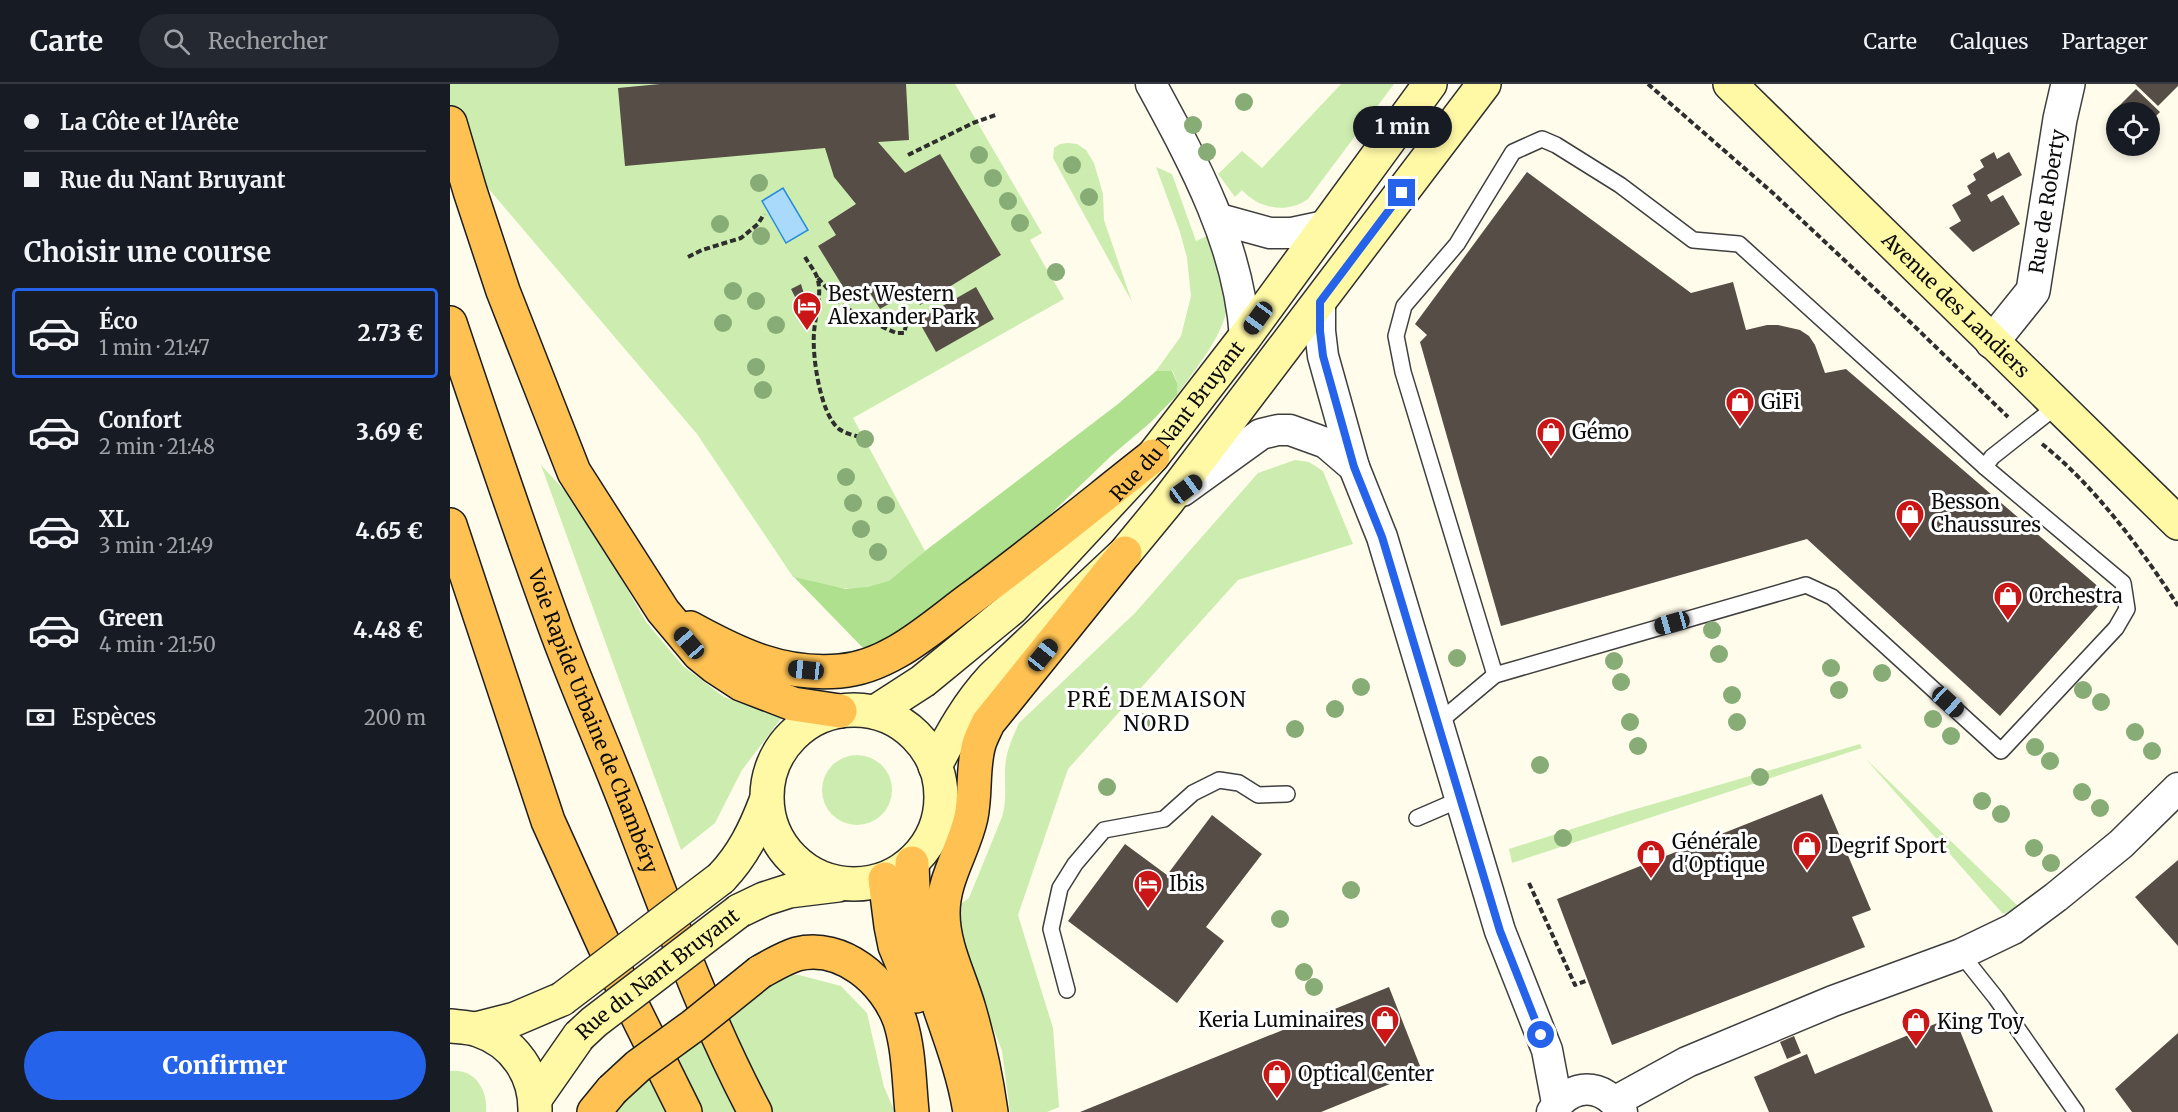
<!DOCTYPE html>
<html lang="fr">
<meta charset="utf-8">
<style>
:root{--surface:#171b24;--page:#242831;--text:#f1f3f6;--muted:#9ea1a6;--line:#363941;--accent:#2563eb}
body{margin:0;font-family:Merriweather,serif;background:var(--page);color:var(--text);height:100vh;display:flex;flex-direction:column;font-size:22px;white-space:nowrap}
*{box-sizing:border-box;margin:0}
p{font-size:20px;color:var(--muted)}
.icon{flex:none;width:33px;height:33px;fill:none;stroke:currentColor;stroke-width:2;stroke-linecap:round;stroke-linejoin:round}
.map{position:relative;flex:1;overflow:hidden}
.side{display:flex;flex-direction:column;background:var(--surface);width:450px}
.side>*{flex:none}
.top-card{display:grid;align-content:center;height:132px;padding:0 24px;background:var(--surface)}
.tools{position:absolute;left:1656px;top:18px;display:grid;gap:12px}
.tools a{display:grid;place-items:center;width:54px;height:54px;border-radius:50%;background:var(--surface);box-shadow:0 3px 9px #0003;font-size:30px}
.end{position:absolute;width:27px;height:27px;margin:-14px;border:8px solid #2563eb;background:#fff;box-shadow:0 0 0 3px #fff}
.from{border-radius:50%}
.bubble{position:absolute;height:42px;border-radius:21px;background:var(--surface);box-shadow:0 3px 9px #0003;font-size:20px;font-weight:800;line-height:42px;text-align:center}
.car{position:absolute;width:18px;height:36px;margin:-18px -9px;border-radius:8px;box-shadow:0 0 4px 2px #0007;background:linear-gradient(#222 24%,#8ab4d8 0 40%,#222 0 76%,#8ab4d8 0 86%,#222 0)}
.top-card b{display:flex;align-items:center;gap:21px;height:57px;font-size:22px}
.top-card b+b{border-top:2px solid var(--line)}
.top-card i{width:15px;height:15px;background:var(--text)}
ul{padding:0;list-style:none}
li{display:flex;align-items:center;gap:18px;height:90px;margin:0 12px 9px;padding:0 12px;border:3px solid transparent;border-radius:6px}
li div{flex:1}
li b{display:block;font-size:22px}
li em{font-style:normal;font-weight:800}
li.on{border-color:var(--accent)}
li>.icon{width:54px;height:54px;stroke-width:1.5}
h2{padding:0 24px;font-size:27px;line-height:72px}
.pay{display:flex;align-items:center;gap:15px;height:66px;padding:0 24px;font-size:22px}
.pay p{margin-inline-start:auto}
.primary-button{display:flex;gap:12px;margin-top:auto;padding:12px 24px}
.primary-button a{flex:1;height:69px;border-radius:36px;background:var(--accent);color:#fff;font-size:24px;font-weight:800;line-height:69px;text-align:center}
header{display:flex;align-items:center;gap:36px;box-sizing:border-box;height:84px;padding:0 30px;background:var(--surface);border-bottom:2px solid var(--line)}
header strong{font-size:28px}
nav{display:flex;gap:33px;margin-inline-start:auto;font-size:21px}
.search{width:420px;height:54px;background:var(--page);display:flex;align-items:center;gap:15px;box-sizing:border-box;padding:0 21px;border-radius:33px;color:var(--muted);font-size:22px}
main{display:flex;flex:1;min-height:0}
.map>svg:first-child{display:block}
.green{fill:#cdedb0}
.forest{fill:#afe08e}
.water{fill:#a9dafc;stroke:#298cdb;stroke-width:1.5}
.building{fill:#564d47}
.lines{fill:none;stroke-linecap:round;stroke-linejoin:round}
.service-casing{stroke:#3f3f3f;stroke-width:18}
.minor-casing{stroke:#3f3f3f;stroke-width:33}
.tertiary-casing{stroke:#3f3f3f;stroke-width:36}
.secondary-casing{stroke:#2e2e2e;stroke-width:36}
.trunk-casing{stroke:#1d1d1d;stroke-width:36}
.path{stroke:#2e2e2e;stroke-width:4;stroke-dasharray:6 3;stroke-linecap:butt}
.service{stroke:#fff;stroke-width:15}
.minor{stroke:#fff;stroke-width:30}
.tertiary{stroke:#fff;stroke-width:33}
.secondary{stroke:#fff9a6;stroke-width:33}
.trunk{stroke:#ffc252;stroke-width:33}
.secondary-bridge-casing{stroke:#2e2e2e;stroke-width:36;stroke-linecap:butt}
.trunk-bridge-casing{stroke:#1d1d1d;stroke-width:36;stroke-linecap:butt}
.secondary-bridge{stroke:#fff9a6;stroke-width:33}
.trunk-bridge{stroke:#ffc252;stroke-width:33}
.tree{fill:#87ac76}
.route{stroke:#2563eb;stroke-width:8}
.labels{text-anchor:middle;stroke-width:6;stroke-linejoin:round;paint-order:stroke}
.street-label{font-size:20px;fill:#0c0c0c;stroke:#fff}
.poi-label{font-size:20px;fill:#0c0c0c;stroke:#fff;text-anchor:start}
.neighbourhood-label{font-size:21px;letter-spacing:1.5px;fill:#0c0c0c;stroke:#fff}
</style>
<header>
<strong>Carte</strong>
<div class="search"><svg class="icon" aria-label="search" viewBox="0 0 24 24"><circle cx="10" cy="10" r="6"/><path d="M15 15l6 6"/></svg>Rechercher</div>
<nav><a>Carte</a><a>Calques</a><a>Partager</a></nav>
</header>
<main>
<section class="side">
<div class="top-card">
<b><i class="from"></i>La Côte et l'Arête</b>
<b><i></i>Rue du Nant Bruyant</b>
</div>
<h2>Choisir une course</h2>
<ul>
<li class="on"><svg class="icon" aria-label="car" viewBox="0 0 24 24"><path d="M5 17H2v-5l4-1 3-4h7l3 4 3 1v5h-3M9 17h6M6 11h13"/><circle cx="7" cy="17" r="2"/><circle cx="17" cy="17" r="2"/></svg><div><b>Éco</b><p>1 min · 21:47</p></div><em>2.73 €</em></li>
<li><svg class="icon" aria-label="car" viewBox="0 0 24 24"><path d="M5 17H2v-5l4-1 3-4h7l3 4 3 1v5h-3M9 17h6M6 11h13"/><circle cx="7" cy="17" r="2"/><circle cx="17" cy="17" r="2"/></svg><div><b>Confort</b><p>2 min · 21:48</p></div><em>3.69 €</em></li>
<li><svg class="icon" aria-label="car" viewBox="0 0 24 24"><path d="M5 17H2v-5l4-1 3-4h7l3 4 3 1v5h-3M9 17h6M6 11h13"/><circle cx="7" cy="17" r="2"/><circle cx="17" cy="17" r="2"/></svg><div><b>XL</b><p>3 min · 21:49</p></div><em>4.65 €</em></li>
<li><svg class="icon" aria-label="car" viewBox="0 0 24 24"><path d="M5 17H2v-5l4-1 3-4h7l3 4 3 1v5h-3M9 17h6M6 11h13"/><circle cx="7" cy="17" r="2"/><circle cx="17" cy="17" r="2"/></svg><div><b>Green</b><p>4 min · 21:50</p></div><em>4.48 €</em></li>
</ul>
<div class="pay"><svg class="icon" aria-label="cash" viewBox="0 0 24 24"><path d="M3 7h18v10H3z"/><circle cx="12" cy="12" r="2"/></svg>Espèces<p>200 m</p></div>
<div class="primary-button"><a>Confirmer</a></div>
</section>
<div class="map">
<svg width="1728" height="1028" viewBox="0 0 1728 1028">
<rect width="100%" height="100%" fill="#fffceb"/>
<g class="green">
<path d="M0,0H505L592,149L580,156L614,215L403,334L475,467C464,476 452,490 439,497C409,514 374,500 343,493L247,350L21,84L0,22Z"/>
<path d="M891,0H944L858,115C837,130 809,125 792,106L785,113L768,90L792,67L812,84Z"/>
<path d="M618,59L627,60L636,66L644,79L653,110L654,136L682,218L603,74L604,64L610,60Z"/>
<path d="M706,83L722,90L746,157L759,151C764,165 778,200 778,213C779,246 745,285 727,311V299L723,287H706L731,252L741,212L737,174L730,148Z"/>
<path d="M845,376L859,378L873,387L903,460L788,496L618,685L568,831L603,944L609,1023L597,1028H560L552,967L521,887L508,846V822L519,814L552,733C558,714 553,695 556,676C558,663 564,650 569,639L685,529L808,389Z"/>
<path d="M91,381L131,424L196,538L233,582L274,613L333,632L292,686L265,739L231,766Z"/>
<path d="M1410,660L1412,664L1062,779L1059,765L1172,729Z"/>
<circle cx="407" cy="706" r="35"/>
<path d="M1415,674L1569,823L1553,830Z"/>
<path d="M322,891H349L391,902L417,929L434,1003L445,1028H162L273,929Z"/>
<path d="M0,987C25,984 38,1006 36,1028H0Z"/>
</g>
<path class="forest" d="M706,287H722L727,299V311L701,338L661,372L555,474L449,551L413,564L344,493L396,505L418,503L439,497L475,467L668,320Z"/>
<path class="water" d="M333,104L358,146L336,159L312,117Z"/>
<g class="building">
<path d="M210,0H456L459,56L428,58L455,89L490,70L551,171L470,221L461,207L430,225L420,209L403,219L368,162L386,151L378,138L406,120L384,93L375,64L175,82L168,4Z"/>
<path d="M1685,0H1728V2L1708,22Z"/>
<path d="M1686,5L1710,28L1700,38V28H1667L1665,26Z"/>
<path d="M1544,68L1547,75L1559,68L1572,91L1537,111L1541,118L1553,111L1570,140L1523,168L1499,144L1511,137L1502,121L1521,110L1517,102L1526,96L1523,90L1534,83L1530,76Z"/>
<path d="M1077,88L1241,209L1283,198L1296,246L1317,241H1328L1350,246L1359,252L1365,261L1375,289L1396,285L1658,511L1550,632L1357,455L1051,542L970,258L977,251L965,240Z"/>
<path d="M351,200L354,210L346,215L341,205Z"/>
<path d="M526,203L544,235L486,268L468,236Z"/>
<path d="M1372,710L1421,826L1402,833L1415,863L1162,961L1107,815Z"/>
<path d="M762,731L812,770L756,843L774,857L727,919L618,837L675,760L717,791Z"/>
<path d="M1728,776V862L1685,813Z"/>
<path d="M939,903L972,987L871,1028H630Z"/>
<path d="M1504,932L1543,1028H1319L1304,993L1357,970L1365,990Z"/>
<path d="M1728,949V1028H1682L1665,1005Z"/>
<path d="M1344,952L1351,969L1337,975L1330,958Z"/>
</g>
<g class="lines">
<g class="service-casing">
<g id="service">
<path d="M1045,591L953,288L946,252L954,222L1007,160L1063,68L1092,55L1106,61L1170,101L1243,156L1289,160L1535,383"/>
<path d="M989,638L1045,591L1356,501L1382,513L1551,667L1666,544L1677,525L1673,499L1535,383L1542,373L1608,321"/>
<path d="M967,734L1011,715"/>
<path d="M1511,870L1546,914L1626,1028"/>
<path d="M617,906L601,845L610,804L625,780L654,746L714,735L743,709L769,696L789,699L808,711L837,710"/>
</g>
</g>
<g class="minor-casing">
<g id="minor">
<path d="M701,0C744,79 789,161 795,253"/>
<path d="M769,135L820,149H842L875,142"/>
<path d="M870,218V247L873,272L904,383L932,453L1050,847L1097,966L1107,1019"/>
<path d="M732,407L811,350L828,346H840L876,359L904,383"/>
<path d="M1166,1017L1237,978L1383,917L1511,870L1563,845L1606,813L1671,760L1728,704"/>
<path d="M1102,1028C1121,998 1153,998 1172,1028"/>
</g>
</g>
<g class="tertiary-casing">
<g id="tertiary">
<path id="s1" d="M1542,258L1583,207L1610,35L1618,0"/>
</g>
</g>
<g class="secondary-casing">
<g id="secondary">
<path id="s2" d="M1280,0L1728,439"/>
<circle cx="404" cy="713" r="87"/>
<path id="s3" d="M425,628L473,597L562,524L703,372L795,253L980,0"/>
<path d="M485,682C502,649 518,620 543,593L675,469L717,418L1034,0"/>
<path d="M271,794C293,771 305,746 316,717"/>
<path d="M289,827L314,815L339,807L388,801"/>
<path d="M0,942C9,943 19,943 28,946C64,958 86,990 85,1028"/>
<path d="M26,945L65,935L112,915"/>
<path d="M85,1015L129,952"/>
</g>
</g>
<g class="trunk-casing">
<g id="trunk">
<path d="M0,39L20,107L53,207L124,388L213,527L249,570L265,583L291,600L343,620L390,627"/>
<path id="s4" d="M0,239C35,343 70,448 108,551C130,610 156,668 179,728C218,829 254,932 305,1028"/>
<path d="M0,441L98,737L172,901L235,1028"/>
<path d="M240,544C289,571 333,592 390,587C440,583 482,543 520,515C583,469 642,420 703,372"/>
<path d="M462,779C463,808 464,837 472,865C485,920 511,971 520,1028"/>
<path d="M435,795L441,842L445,862L466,912"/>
<path d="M310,888C323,881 334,874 347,870C392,859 436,897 450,937C459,965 459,998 462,1028"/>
<path d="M144,1028L162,1006"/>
<path d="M541,1028C536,993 529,959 519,925C510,893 493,863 493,829C493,794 514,766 521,733C526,709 522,684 529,660C531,653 535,646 538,639L675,469"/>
</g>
</g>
<g class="path">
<path d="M1198,0L1324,110L1458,236L1558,333"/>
<path d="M458,71L523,39L548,30"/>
<path d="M238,173L252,166L291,154L308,140L314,130"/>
<path d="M355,173C359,180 365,187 367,193C373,210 365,231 364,249C362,271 370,330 389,345C396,350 408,352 415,355"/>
<path d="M368,194L393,222L417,236L446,249H454L460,227"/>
<path d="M1592,360C1642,399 1694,468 1728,522"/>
<path d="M1079,799L1125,901L1138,896"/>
</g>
<use href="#service" class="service"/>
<use href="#minor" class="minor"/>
<use href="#tertiary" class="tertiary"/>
<use href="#secondary" class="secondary"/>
<use href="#trunk" class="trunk"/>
<g class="secondary-bridge-casing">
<g id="secondary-bridge">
<path d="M112,915L271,794"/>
<path id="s5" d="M129,952L144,938L289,827"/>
</g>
</g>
<g class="trunk-bridge-casing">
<path id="trunk-bridge" d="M162,1006L188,982L243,942L310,888"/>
</g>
<use href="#secondary-bridge" class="secondary-bridge"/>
<use href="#trunk-bridge" class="trunk-bridge"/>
</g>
<g class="tree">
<circle cx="794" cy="18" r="9"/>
<circle cx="743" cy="41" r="9"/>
<circle cx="757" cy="68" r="9"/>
<circle cx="529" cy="71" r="9"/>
<circle cx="622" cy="81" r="9"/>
<circle cx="543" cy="94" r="9"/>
<circle cx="309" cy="99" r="9"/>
<circle cx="639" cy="113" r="9"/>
<circle cx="558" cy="117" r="9"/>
<circle cx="570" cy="139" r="9"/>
<circle cx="270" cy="140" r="9"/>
<circle cx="311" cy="152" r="9"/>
<circle cx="606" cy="188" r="9"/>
<circle cx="283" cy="207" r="9"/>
<circle cx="306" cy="217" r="9"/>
<circle cx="273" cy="239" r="9"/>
<circle cx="326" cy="241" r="9"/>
<circle cx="306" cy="283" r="9"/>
<circle cx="313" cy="306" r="9"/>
<circle cx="415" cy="355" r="9"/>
<circle cx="396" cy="393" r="9"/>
<circle cx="403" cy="419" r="9"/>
<circle cx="436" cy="421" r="9"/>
<circle cx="411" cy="445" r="9"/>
<circle cx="428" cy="468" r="9"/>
<circle cx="1262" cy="546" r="9"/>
<circle cx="1269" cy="570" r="9"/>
<circle cx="1007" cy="574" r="9"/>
<circle cx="1164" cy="577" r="9"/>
<circle cx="1381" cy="584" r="9"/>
<circle cx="1432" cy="589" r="9"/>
<circle cx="1171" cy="598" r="9"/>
<circle cx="911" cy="603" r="9"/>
<circle cx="1389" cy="606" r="9"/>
<circle cx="1633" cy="606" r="9"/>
<circle cx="1282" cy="611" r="9"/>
<circle cx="1651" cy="618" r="9"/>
<circle cx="885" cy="625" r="9"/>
<circle cx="1483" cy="635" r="9"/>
<circle cx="693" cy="638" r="9"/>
<circle cx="1180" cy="638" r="9"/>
<circle cx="1287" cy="638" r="9"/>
<circle cx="845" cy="645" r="9"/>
<circle cx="1685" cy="648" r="9"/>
<circle cx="1501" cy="652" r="9"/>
<circle cx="1188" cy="662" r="9"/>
<circle cx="1585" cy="663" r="9"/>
<circle cx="1702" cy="667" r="9"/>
<circle cx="1600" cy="677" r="9"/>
<circle cx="1090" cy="681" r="9"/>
<circle cx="1310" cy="693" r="9"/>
<circle cx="657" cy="703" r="9"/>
<circle cx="1632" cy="708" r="9"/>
<circle cx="1532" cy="717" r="9"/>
<circle cx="1650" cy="724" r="9"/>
<circle cx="1551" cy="730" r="9"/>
<circle cx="1113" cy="754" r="9"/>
<circle cx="1584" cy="764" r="9"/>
<circle cx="1601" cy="779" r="9"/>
<circle cx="901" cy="806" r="9"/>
<circle cx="830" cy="835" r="9"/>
<circle cx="854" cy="888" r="9"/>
<circle cx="864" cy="903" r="9"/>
</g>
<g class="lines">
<path class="route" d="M952,109L870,218V247L873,272L904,383L932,453L1050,847L1091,951"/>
</g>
<defs>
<g id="hotel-pin" transform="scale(1.5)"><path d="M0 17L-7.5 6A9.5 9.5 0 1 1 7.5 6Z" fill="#c91617" stroke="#fff"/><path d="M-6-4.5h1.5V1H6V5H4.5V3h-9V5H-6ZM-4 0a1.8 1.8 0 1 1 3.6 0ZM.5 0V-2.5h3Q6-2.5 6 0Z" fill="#fff"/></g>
<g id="shop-pin" transform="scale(1.5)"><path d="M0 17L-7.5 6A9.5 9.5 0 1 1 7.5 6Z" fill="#c91617" stroke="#fff"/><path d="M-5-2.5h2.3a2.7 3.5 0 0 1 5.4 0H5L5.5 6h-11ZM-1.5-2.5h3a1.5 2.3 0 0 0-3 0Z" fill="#fff"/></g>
</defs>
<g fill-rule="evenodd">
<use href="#hotel-pin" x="357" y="222"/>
<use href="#shop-pin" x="1290" y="318"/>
<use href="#shop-pin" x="1101" y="348"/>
<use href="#shop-pin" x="1460" y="430"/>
<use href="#shop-pin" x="1558" y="512"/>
<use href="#shop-pin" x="1357" y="762"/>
<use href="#shop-pin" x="1201" y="770"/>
<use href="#hotel-pin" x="698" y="800"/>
<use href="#shop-pin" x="935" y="936"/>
<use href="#shop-pin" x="1466" y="938"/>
<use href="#shop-pin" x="827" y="990"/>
</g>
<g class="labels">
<g class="street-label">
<text dy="7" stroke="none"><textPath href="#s1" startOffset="156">Rue de Roberty</textPath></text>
<text dy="7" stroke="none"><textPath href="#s2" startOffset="316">Avenue des Landiers</textPath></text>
<text dy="7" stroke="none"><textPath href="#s3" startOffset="422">Rue du Nant Bruyant</textPath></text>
<text dy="7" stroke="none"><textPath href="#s4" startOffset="423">Voie Rapide Urbaine de Chambéry</textPath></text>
<text dy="7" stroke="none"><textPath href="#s5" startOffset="100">Rue du Nant Bruyant</textPath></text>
</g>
<g class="poi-label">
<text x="378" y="217">Best Western<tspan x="378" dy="23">Alexander Park</tspan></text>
<text x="1311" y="325">GiFi</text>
<text x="1122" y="355">Gémo</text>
<text x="1481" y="425">Besson<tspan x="1481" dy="23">Chaussures</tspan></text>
<text x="1579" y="519">Orchestra</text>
<text x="1222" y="765">Générale<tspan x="1222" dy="23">d'Optique</tspan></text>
<text x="1378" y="769">Degrif Sport</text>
<text x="719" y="807">Ibis</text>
<text x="914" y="943" text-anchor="end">Keria Luminaires</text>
<text x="1487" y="945">King Toy</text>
<text x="848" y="997">Optical Center</text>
</g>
<g class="neighbourhood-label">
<text x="707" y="623">PRÉ DEMAISON<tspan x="707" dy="24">NORD</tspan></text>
</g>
</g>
</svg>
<div class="tools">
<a><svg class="icon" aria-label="locate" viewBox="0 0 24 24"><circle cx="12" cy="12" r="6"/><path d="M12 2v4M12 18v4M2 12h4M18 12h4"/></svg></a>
</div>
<i class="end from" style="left:1091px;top:951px"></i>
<i class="end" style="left:952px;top:109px"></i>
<div class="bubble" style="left:903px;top:22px;width:99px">1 min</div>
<i class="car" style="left:808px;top:234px;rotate:216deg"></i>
<i class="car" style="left:736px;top:405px;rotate:54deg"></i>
<i class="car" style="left:1222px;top:539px;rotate:254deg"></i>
<i class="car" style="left:239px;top:559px;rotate:319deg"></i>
<i class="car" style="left:593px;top:571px;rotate:39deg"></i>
<i class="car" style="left:356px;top:586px;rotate:276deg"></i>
<i class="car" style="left:1498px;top:618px;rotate:132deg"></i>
</div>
</main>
